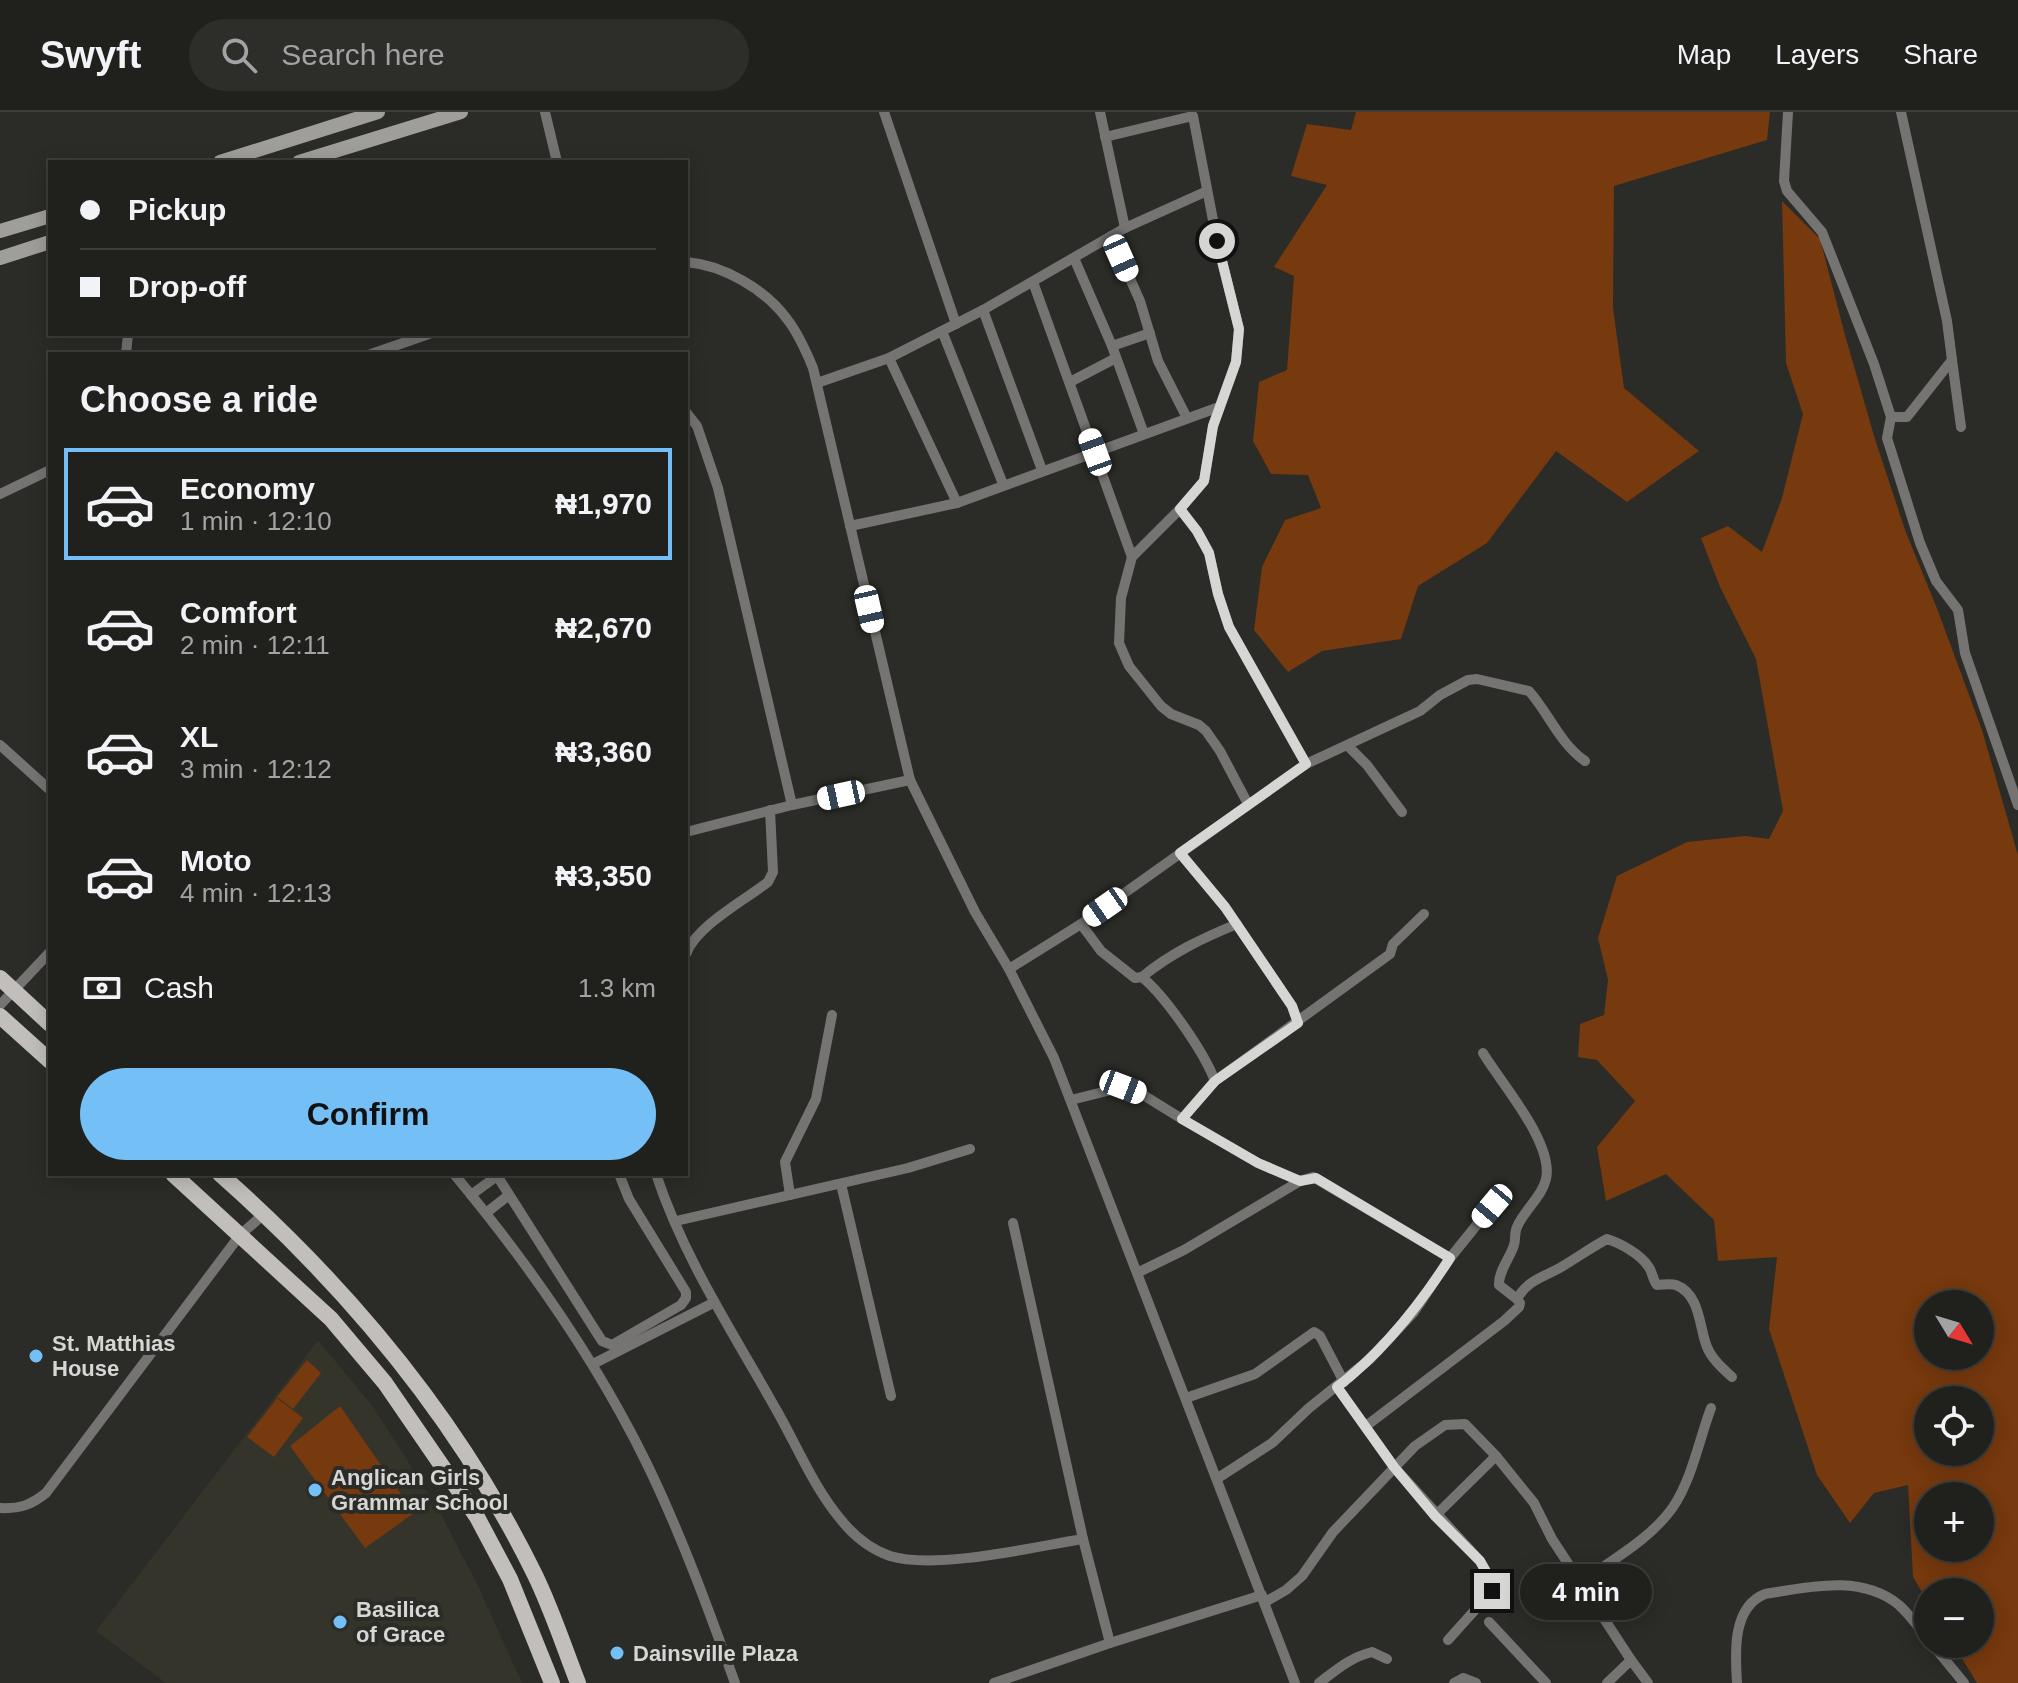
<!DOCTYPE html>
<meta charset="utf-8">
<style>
:root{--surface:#20201d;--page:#2d2d2a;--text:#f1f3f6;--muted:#a2a3a4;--line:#3d3e3b;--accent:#74c0f6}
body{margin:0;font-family:Arial,sans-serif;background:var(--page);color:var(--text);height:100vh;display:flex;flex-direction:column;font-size:30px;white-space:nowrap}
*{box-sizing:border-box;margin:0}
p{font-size:26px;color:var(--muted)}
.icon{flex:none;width:44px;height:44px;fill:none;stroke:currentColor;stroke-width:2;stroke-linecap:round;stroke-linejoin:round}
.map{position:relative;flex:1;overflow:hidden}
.panel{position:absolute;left:48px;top:240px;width:640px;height:824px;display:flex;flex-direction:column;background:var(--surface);border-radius:0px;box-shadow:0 4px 20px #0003,0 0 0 2px var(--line)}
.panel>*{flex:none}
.hud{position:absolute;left:48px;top:48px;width:640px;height:176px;border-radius:0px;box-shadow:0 4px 20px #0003,0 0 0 2px var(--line);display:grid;align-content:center;height:176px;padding:0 32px;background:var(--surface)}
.needle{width:52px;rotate:128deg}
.buttons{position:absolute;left:1914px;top:1178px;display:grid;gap:16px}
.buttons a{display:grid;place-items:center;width:80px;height:80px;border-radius:50%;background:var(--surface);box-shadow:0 4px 20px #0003,0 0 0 2px var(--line);font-size:40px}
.end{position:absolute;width:36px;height:36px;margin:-18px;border:10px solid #d6d6d4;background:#111;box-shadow:0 0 0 4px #111}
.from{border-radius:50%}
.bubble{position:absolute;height:56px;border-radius:28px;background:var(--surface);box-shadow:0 4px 20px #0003,0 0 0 2px var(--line);font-size:26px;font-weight:800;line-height:56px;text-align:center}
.car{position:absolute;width:24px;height:48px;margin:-24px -12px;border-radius:10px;box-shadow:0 0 6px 2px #0007;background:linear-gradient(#fff 24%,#345 0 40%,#fff 0 76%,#345 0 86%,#fff 0)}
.hud b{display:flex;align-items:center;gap:28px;height:76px;font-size:30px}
.hud b+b{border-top:2px solid var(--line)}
.hud i{width:20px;height:20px;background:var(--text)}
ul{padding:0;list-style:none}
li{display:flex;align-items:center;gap:24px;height:112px;margin:0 16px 12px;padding:0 16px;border:4px solid transparent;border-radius:0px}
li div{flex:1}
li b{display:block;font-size:30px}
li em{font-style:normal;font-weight:800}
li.on{border-color:var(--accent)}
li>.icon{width:72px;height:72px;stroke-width:1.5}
h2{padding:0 32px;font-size:36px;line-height:96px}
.pay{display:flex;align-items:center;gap:20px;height:88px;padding:0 32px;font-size:30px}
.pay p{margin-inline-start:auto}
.button{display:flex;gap:16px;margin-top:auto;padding:16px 32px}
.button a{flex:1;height:92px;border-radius:48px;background:var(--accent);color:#111;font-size:32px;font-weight:800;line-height:92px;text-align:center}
header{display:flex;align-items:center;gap:48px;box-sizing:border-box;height:112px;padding:0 40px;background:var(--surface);border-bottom:2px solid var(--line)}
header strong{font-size:38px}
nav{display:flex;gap:44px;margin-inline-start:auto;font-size:28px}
.search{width:560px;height:72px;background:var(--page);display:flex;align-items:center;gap:20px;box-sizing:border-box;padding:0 28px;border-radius:44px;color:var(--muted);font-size:30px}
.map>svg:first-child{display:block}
.built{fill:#34342a}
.green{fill:#77390e;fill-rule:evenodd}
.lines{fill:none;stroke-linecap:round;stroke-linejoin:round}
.street{stroke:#757472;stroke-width:10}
.secondary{stroke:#a09e9b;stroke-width:14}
.primary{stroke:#c1bebb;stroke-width:16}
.route{stroke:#d6d6d4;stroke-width:10}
.poi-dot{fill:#74c0f6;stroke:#2b2b27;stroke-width:3}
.labels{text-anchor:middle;stroke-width:8;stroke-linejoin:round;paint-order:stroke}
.poi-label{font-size:22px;font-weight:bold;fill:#d6d6d4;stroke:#2b2b27;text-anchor:start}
</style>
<header>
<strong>Swyft</strong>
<div class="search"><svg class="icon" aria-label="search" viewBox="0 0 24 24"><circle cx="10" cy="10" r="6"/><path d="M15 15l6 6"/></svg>Search here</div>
<nav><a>Map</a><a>Layers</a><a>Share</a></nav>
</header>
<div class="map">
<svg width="2018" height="1571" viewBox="0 0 2018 1571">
<rect width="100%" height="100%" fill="#2b2b27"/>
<path class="built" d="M318,1228L374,1296L441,1402L478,1474L522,1571H166L96,1519Z"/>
<g class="green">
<path d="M1356,0H1770L1767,28L1614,74L1613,196L1624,276L1699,339L1627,390L1556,339L1487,431L1418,474L1401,527L1322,539L1288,560L1254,518L1262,455L1285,408L1321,396L1308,363L1271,362L1253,329L1259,270L1287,258L1294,164L1274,155L1327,73L1291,64L1307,12L1351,18Z"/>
<path d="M1782,89L1820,127L1845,223L1875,327L1905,418L1938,499L1982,618L2018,743V1571H1977L1953,1532H1980V1480H1928V1490L1913,1465L1908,1373L1874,1381L1850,1411L1817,1363L1769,1217L1777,1145L1718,1149L1714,1108L1666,1062L1606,1089L1597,1035L1635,989L1597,948L1578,945L1580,912L1604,903L1608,868L1598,826L1617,764L1687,730L1745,724L1769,727L1783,699L1756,547L1720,475L1701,426L1728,414L1762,440L1782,386L1803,302L1786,251ZM1928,1192H1980V1244H1928ZM1928,1288H1980V1340H1928ZM1928,1384H1980V1436H1928Z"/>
<path d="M307,1248L321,1261L293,1297L277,1285Z"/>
<path d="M277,1286L303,1306L274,1345L247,1325Z"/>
<path d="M340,1294L414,1401L365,1436L290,1334Z"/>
</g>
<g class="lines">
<g class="street">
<path d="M545,0L557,50"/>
<path d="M884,0L956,212"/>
<path d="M1100,0L1125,116"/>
<path d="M1788,0L1784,69L1787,79L1822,120L1874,252L1891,305L1887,326L1920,431L1936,469L1958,498L1965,541L2018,693"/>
<path d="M1105,25L1193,4L1217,129L1239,217L1236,250L1213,314L1204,369L1180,397L1132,445L1121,486L1119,531L1129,554L1161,594L1171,602L1199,613L1206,619L1220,639L1248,692"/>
<path d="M1111,124L1140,189L1158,249L1187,306"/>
<path d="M1074,146L1112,234L1144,322"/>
<path d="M686,150C723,153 765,177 787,207C798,221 806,239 813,256L910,668L975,800L1009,857L1054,946L1295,1571"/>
<path d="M1033,170L1132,445"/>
<path d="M983,198L1042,358"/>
<path d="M942,219L1003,372"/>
<path d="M1112,234L1150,221"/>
<path d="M126,242L128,222"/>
<path d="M371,242L429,222"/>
<path d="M889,246L957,391"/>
<path d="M1952,248L1961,315"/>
<path d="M1070,270L1116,246"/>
<path d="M817,271L889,246L983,198L1125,116L1207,79"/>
<path d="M686,300L697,314L718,376L792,693"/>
<path d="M1891,305H1907L1952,248L1947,209L1901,0"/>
<path d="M0,382L50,358"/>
<path d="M1180,397L1197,419L1209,441L1218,482L1229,515L1306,652"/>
<path d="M850,414L957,391L1219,295"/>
<path d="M0,633L50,678"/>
<path d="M1348,634L1367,653L1402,700"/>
<path d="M686,720L792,693L910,668"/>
<path d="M1180,741L1225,795L1292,894L1298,911"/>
<path d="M1081,812L1101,839L1135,866L1142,865C1166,885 1204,940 1215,969"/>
<path d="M686,842C696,814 745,788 768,770L773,760L770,698"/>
<path d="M1009,857L1081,812L1306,652L1420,599L1440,583L1468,568L1477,567L1529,579C1548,600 1560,632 1585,649"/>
<path d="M1142,865C1171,841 1203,826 1237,812"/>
<path d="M0,893L50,840"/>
<path d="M1483,941C1501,971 1554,1031 1546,1067C1542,1085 1524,1098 1517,1115C1514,1121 1516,1127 1514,1133C1510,1146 1498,1160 1499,1173L1517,1187"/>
<path d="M1071,988L1123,975L1140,981L1182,1007L1215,969L1390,842L1393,832L1424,802"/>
<path d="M1182,1007L1258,1051L1300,1069"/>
<path d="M454,1062C528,1151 595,1246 646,1350C681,1422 708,1496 735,1571"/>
<path d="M496,1062L602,1229L612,1233L681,1193L686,1186V1180L629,1087L619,1062"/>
<path d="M656,1062C684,1147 734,1222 777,1299C798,1336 814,1376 842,1409C855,1425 870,1437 890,1444C936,1458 1034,1435 1083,1427"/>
<path d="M841,1072L891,1284"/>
<path d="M471,1083L497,1064"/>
<path d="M790,1083L785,1050L816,987L832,903"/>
<path d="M486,1101L509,1083"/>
<path d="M676,1109L908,1056L970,1037"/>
<path d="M1013,1111L1083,1427L1110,1531"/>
<path d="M1139,1160L1184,1138L1300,1069L1313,1065L1450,1146"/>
<path d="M593,1252L713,1191"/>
<path d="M1337,1275L1394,1355L1480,1449L1493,1472L1492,1479L1448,1528"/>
<path d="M1186,1286L1255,1262L1314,1220L1320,1224L1344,1270"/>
<path d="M1366,1314L1504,1209L1519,1195L1520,1191L1517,1187C1528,1167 1545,1165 1563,1154C1578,1145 1592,1135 1607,1127C1620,1131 1640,1142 1648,1154C1653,1160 1652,1167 1657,1173C1663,1173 1670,1171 1676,1173C1701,1183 1699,1216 1707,1235C1712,1247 1722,1256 1732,1265"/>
<path d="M1218,1366L1272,1331L1309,1296L1370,1247L1414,1200L1450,1146L1492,1094"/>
<path d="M0,1396C20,1397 31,1393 46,1381L240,1123L264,1102"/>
<path d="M1435,1404L1496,1344"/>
<path d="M1580,1471C1610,1449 1651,1427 1673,1395C1692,1367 1699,1328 1711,1296"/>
<path d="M1265,1490L1286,1478L1302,1464L1333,1420L1415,1334L1445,1313L1465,1312L1496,1344L1534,1391L1552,1427L1631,1548"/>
<path d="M1489,1510L1546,1571"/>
<path d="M1932,1532L1964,1571"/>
<path d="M994,1571L1110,1531L1262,1483"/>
<path d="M1319,1571C1336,1558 1351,1545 1372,1540L1387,1547"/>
<path d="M1454,1571L1463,1566L1476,1571"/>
<path d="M1607,1571L1631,1548L1648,1571"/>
<path d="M1737,1571C1735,1541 1732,1495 1765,1482C1809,1475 1861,1462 1899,1493C1910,1503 1919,1516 1928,1527"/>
</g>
<g class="secondary">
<path d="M220,50L378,0"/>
<path d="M299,50L461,0"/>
<path d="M0,119L50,104"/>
<path d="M0,146L50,130"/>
</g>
<g class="primary">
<path d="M0,866L50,912"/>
<path d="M0,904L50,949"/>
<path d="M173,1062L331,1207L385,1271L477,1405L510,1467L552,1571"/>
<path d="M220,1062C349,1176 459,1308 535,1463C552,1498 564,1535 578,1571"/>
</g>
</g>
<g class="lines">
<path class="route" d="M1217,129L1239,217L1236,250L1213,314L1204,369L1180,397L1197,419L1209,441L1218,482L1229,515L1306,652L1180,741L1225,795L1292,894L1298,911L1215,969L1182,1007L1258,1051L1300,1069L1316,1066L1450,1146C1419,1194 1383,1240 1337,1275L1394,1355L1435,1404L1480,1449L1493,1472L1492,1479"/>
</g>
<g class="poi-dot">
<circle cx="36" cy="1244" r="8"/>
<circle cx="315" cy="1378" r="8"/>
<circle cx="340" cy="1510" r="8"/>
<circle cx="617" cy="1541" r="8"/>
</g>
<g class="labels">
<g class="poi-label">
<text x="52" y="1239">St. Matthias<tspan x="52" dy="25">House</tspan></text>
<text x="331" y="1373">Anglican Girls<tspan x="331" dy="25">Grammar School</tspan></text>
<text x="356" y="1505">Basilica<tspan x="356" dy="25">of Grace</tspan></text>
<text x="633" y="1549">Dainsville Plaza</text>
</g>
</g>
</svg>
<div class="buttons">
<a><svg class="needle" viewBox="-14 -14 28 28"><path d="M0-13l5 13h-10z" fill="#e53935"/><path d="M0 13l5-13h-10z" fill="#a2a3a4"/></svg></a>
<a><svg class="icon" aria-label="locate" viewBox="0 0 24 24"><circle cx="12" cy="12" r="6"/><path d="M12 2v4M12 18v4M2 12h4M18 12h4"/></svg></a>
<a>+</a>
<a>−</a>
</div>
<i class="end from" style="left:1217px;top:129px"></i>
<i class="end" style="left:1492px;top:1479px"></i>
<div class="bubble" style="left:1520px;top:1452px;width:132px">4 min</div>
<i class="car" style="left:1121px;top:146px;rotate:156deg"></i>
<i class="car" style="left:1095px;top:340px;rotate:340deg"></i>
<i class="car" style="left:869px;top:497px;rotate:167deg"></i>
<i class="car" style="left:841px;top:683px;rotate:258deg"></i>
<i class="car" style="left:1105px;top:795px;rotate:235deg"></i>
<i class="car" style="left:1123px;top:975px;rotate:111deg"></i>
<i class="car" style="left:1492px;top:1094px;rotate:220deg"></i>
<div class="hud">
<b><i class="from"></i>Pickup</b>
<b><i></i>Drop-off</b>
</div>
<section class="panel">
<h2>Choose a ride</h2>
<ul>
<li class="on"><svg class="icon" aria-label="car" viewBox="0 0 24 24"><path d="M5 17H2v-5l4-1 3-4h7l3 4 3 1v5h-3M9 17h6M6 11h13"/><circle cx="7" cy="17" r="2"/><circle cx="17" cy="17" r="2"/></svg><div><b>Economy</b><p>1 min · 12:10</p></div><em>₦1,970</em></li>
<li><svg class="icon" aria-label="car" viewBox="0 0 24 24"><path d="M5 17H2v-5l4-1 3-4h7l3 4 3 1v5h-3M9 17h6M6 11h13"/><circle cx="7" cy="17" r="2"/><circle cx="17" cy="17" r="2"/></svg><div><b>Comfort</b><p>2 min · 12:11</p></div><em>₦2,670</em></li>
<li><svg class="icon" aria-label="car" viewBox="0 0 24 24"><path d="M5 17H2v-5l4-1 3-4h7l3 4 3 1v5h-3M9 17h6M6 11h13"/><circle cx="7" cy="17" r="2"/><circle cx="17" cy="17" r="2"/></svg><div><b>XL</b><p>3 min · 12:12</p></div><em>₦3,360</em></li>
<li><svg class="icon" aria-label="car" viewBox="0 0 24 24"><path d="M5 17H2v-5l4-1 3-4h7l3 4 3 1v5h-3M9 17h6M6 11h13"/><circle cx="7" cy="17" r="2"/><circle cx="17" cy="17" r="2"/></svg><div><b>Moto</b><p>4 min · 12:13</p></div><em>₦3,350</em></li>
</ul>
<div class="pay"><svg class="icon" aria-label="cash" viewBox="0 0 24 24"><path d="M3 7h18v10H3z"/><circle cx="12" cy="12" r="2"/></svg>Cash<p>1.3 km</p></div>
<div class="button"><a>Confirm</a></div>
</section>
</div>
